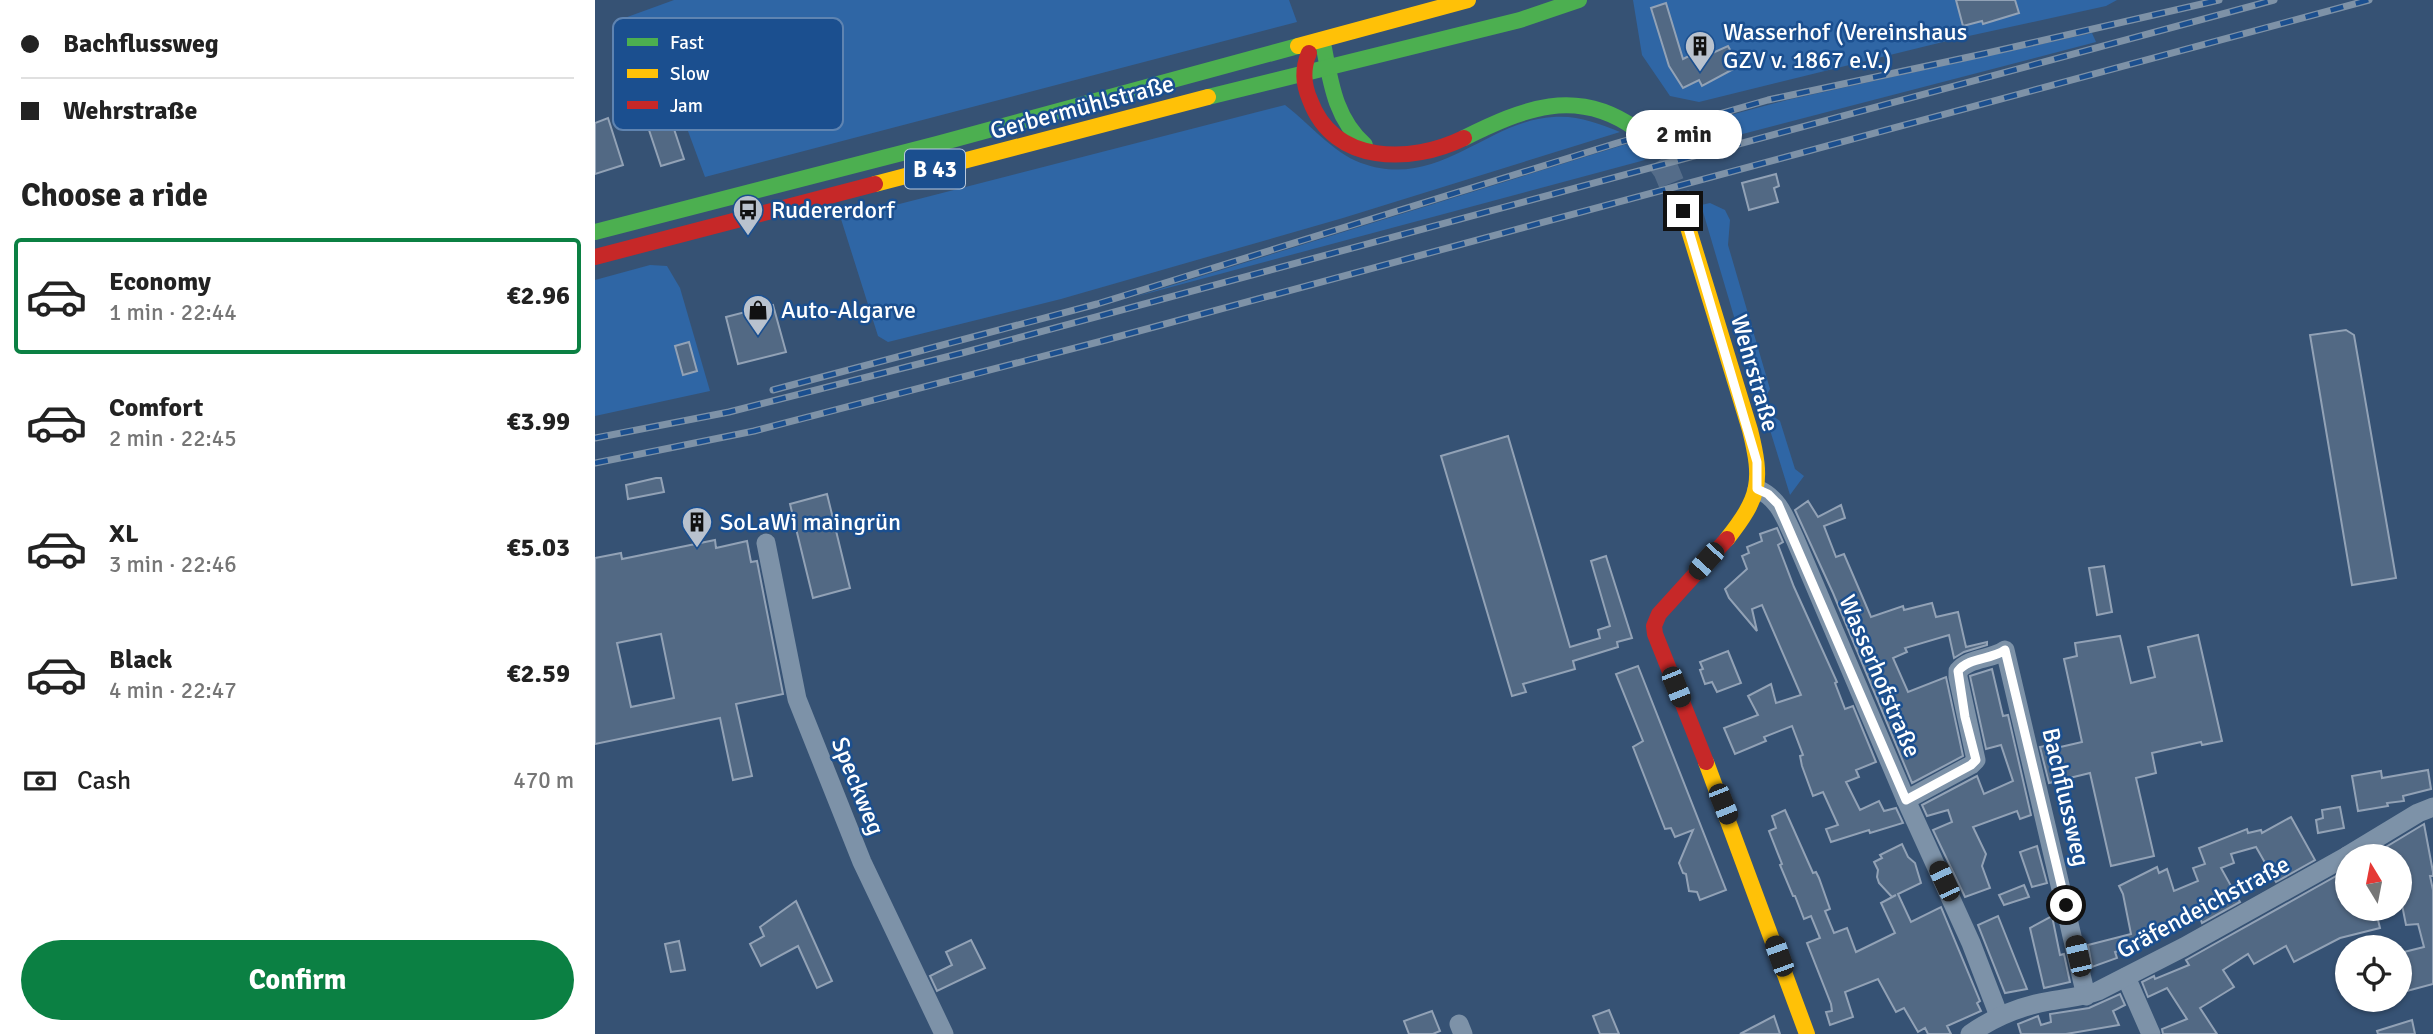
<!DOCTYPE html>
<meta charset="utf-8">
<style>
:root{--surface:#fff;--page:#f2f2f2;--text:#222;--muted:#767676;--line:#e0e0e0;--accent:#0b8043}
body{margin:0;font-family:Signika,sans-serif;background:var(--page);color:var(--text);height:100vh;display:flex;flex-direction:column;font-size:26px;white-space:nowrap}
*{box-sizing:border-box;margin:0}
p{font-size:23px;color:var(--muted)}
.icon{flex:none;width:38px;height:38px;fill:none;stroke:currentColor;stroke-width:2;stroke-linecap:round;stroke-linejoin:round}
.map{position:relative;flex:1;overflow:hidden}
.drawer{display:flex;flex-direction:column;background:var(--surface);width:595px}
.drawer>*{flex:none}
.banner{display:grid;align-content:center;height:154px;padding:0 21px;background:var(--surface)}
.needle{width:46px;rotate:350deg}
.tools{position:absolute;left:1740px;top:844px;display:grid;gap:14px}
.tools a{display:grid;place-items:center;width:77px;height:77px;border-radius:50%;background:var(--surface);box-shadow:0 2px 5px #0004;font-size:35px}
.end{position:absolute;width:32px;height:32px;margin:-16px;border:9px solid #fff;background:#111;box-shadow:0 0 0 4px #111}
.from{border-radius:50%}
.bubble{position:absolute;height:49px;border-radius:24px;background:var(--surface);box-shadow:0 2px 5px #0004;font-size:23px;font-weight:800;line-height:49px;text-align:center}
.car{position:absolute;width:21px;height:42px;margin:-21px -10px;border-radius:9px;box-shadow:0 0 5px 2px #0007;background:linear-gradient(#222 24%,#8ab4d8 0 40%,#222 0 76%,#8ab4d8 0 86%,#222 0)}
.banner b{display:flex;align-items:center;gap:24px;height:66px;font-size:26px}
.banner b+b{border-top:2px solid var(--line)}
.banner i{width:18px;height:18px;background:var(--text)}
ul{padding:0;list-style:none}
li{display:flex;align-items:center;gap:21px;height:116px;margin:0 14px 10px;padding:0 7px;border:4px solid transparent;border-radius:7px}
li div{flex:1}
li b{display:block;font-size:26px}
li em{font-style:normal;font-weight:800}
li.selected{border-color:var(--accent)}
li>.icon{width:63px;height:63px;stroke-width:1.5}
h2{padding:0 21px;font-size:32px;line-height:84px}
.pay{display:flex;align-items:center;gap:18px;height:77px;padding:0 21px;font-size:26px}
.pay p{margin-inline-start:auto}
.button{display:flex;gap:14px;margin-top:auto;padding:14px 21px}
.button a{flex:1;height:80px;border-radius:42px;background:var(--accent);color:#fff;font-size:28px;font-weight:800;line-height:80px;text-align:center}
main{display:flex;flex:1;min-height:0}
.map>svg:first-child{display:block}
.green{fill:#2f66a5}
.building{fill:#526984;stroke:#92a2b6;stroke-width:2;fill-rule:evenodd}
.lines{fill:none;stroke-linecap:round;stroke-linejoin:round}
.secondary-tunnel{stroke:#546c89;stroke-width:26;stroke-dasharray:26 13;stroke-linecap:butt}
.street{stroke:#7d92a8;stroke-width:19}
.fast{stroke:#4caf50;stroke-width:16}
.slow{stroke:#ffc107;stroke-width:16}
.jam{stroke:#c62828;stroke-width:16}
.rail-casing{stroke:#7e92a7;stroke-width:7}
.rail{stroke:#1b4f8f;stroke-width:4.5;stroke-dasharray:13;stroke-linecap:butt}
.route{stroke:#fff;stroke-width:9}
.labels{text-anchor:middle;stroke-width:5;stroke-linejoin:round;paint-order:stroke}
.shield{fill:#1b4f8f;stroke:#bbcadd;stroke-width:2}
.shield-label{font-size:23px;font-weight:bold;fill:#fff}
.poi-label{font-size:24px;fill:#fff;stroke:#1b4f8f;text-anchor:start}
.street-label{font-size:24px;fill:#fff;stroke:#1b4f8f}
.key{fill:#1b4f8f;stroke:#5f84b1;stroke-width:2}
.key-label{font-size:19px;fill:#fff}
</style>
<main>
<section class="drawer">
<div class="banner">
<b><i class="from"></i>Bachflussweg</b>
<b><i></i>Wehrstraße</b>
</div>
<h2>Choose a ride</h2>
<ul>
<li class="selected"><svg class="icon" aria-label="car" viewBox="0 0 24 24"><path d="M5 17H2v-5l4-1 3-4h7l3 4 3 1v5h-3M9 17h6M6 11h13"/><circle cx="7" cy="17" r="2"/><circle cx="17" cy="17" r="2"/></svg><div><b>Economy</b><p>1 min · 22:44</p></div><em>€2.96</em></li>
<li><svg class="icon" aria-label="car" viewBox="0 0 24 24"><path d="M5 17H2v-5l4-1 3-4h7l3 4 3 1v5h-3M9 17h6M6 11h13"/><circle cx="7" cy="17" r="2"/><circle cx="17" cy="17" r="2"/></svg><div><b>Comfort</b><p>2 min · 22:45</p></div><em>€3.99</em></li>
<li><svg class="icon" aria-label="car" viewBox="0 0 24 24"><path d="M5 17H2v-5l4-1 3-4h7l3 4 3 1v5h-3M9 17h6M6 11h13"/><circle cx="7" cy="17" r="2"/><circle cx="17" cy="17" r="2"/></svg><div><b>XL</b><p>3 min · 22:46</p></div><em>€5.03</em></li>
<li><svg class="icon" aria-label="car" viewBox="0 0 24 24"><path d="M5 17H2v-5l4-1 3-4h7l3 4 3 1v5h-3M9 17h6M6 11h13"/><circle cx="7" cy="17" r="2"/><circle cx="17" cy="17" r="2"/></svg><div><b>Black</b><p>4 min · 22:47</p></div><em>€2.59</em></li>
</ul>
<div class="pay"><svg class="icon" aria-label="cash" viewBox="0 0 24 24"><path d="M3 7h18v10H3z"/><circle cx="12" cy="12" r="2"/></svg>Cash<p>470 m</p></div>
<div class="button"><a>Confirm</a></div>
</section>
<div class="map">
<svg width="1838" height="1034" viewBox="0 0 1838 1034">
<rect width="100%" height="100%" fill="#365274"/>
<g class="green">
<path d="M79,0H694L702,22L110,177L70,69L44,78L24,20Z"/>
<path d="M1038,0H1522L1511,6L1360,39L1104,102L1075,96L1047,55Z"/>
<path d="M1497,33L1501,42L1090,149L1083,129L1192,100Z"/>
<path d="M690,105C715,124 737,152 766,163C843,191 891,121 958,117C982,115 1003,123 1025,132L748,218L466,299L293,342L283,336L246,219Z"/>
<path d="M1038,142L1050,160L539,297Z"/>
<path d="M1115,203L1130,210L1135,220L1133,245L1175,389L1171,396L1167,397L1161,391L1106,205Z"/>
<path d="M55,265L72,266L85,288L115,391L0,416V280Z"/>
<path d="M1178,416L1185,421L1200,469L1209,476L1195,495L1171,417Z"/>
</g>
<g class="building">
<path d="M1361,0H1420L1424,13L1388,24L1387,21L1368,26Z"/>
<path d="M1071,3L1088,59L1098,54L1102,60L1133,46L1144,66L1107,86L1104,80L1088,88L1074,66L1056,8Z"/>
<path d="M74,114L89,159L66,166L51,121Z"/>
<path d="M13,118L28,165L0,174V123Z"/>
<path d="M1181,174L1184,186L1179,188L1183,202L1154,210L1147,183Z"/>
<path d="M178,305L191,352L143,364L131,317Z"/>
<path d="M1751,330L1759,335L1801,578L1757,585L1715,335Z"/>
<path d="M94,342L102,371L88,375L80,346Z"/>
<path d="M913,436L975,647L1005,638L1003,630L1015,626L996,561L1011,556L1037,638L1022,642L1023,647L978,661L980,669L928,684L931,692L917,696L846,456Z"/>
<path d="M61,478H66L69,492L33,499L31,485Z"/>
<path d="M232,494L255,588L218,598L195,504Z"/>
<path d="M1213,501L1223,517L1246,505L1250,518L1229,526L1241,557L1249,554L1276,617L1308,606L1309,610L1337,603L1341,617L1363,612L1371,647L1392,642V645L1369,652L1359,658L1354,635L1310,648L1312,652L1298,658L1313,692L1351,677L1368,756L1317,783L1238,593L1200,510Z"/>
<path d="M1182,528L1188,542L1183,545L1199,587L1242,682L1240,683L1250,709L1258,706L1281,762L1261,770L1264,777L1251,782L1265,810L1284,801L1289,811L1301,808L1308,823L1275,833L1274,830L1236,842L1231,829L1243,825L1228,792L1218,796L1207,766L1205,756L1208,755L1197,726L1169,737L1171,741L1140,754L1129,728L1163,715L1153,696L1176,684L1181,703L1206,695L1167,605L1157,609L1162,631L1134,598L1130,589L1152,569L1147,556L1154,553L1152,547L1167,541L1165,534Z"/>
<path d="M120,540L121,548L152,541L156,562L162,561L188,694L141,704L157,776L138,780L125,718L0,744V558L26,553L27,559ZM66,634L79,698L36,707L22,643Z"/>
<path d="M1509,566L1517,612L1502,615L1494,568Z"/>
<path d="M1603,635L1627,741L1607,745L1606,742L1557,753L1561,773L1541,778L1559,856L1516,866L1495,773L1454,783L1445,747L1460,744L1461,748L1487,742L1469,659L1482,656L1480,643L1525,636L1536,683L1560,677L1553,647Z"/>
<path d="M1133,651L1146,683L1122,692L1117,682L1110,684L1105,670L1108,669L1105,662Z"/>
<path d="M1043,666L1131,890L1105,900L1102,892L1094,891L1091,874L1088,873L1084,863L1098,830L1080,837L1076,828L1070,829L1038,747L1048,741L1021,674Z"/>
<path d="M1397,669L1408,716L1413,715L1436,815L1425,819L1422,811L1378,827L1391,854L1387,866L1395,888L1370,897L1338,830L1357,822L1353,810L1332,816L1327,805L1382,776L1389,794L1418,781L1406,745L1391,749L1375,676Z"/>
<path d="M1833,770L1836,789L1808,796L1809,801L1792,803L1793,806L1763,811L1757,776L1786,771L1787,778Z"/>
<path d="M1745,807L1749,828L1723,833L1721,820L1728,818L1727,810Z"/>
<path d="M1190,810L1218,873L1221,872L1224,878L1235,909L1230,911L1239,933L1252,928L1261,952L1300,933L1286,903L1301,895L1297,897L1284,883L1282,877L1283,870L1279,862L1287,858L1285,855L1307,844L1313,857L1320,863L1326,883L1303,894L1316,922L1346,907L1385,1001L1382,1003L1386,1011L1352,1026L1356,1034H1333L1330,1028L1323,1032L1309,1008L1301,1012L1283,979L1250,992L1258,1017L1235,1025L1231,1012L1237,1011L1236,1004L1212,943L1225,938L1216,916L1209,919L1200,896H1198L1185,865L1187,864L1174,831L1181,828L1177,816Z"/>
<path d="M1696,817L1720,860L1681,882L1661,847L1636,854L1639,863L1626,868L1645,902L1607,923L1603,912L1564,931L1553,938L1551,944L1520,952L1522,958L1497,967L1493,945L1536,934L1528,894L1524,886L1562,867L1564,873L1572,869L1579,891L1603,881L1598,868L1610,864L1604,848L1652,829L1653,833L1666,830L1667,833Z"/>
<path d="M1829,824L1838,872V876H1835L1838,890V984L1808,992L1804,978V965L1812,962L1809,952L1829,947L1823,924L1811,925L1804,890V856H1776Z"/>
<path d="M1442,846L1452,883L1437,887L1425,852Z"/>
<path d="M1752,870V908H1780L1785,928L1745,938L1699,962L1691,946L1659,964L1653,954L1628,970L1639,987L1605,1008L1622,1034H1568L1567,1029L1592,1019L1572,988L1553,997L1547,982L1559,976L1560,979L1594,965L1591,960Z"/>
<path d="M1429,885L1434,897L1409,905L1404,895Z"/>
<path d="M201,901L237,981L222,988L203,946L166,966L155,944L169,936L165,927Z"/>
<path d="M1403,916L1432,989L1410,993L1383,925Z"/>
<path d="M1457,916L1465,955L1469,954L1475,982L1449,988L1435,928Z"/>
<path d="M376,940L390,968L342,991L335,976L357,965L351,952Z"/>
<path d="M84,941L90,970L76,972L70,944Z"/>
<path d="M1525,994L1530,1005L1518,1011L1524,1025L1471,1034H1426L1423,1024L1443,1016L1446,1025L1456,1022L1455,1014L1494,1008Z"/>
<path d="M1014,1010L1024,1034H1005L998,1016Z"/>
<path d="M837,1011L845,1031L838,1034H814L809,1021Z"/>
<path d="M1179,1016L1185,1034H1145Z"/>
<path d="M1817,1020L1820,1034H1783L1782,1031Z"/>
</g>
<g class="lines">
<path class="secondary-tunnel" d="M1041,129L1071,170L1088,211"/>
<g class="street">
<path d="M1162,489C1184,498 1190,518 1200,539L1311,800L1376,943L1404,1016"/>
<path d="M171,543L202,699L267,862L349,1034"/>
<path d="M1311,800L1376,765L1381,760L1363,677V671C1375,657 1396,660 1410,650L1491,996"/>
<path d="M1752,856L1823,813L1838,807"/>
<path d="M1531,977L1556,1034"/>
<path d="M864,1024L868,1034"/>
<path d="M1375,1034C1399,1017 1426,1006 1455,1001C1472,998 1488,997 1503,991L1589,947L1752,856"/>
</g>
<g class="fast">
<path d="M729,48C736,85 741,119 770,145"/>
<path d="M613,97L925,20L984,0"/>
<path d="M869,138C928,109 981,86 1041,129"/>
<path d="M0,232L342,144L703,46"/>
</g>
<g class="slow">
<path d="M703,46L873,0"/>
<path d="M280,184L613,97"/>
<path d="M1088,211L1155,430C1168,482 1165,497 1132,539"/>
<path d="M1111,762L1212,1034"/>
</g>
<g class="jam">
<path d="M714,53C707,69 708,84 715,100C739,165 816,164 869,138"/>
<path d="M0,257L280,184"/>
<path d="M1111,762L1060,634L1059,626L1064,614L1132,539"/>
</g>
<g class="rail-casing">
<g id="rail">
<path d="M178,390L502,304L1022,143L1173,100L1388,54L1624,0"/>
<path d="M0,438L134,412L367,353L1679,0"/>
<path d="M0,463L159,431L507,341L1774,0"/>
</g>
</g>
<use href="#rail" class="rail"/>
</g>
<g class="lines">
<path class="route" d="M1088,211L1162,462V489L1173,494L1183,504L1311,800L1376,765L1381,760L1370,717L1363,671C1374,657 1396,660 1410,650L1471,905"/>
</g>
<defs>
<g id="building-pin" transform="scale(1.575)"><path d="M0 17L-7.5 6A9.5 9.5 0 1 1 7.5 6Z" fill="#b9c2ce" stroke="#1b4f8f"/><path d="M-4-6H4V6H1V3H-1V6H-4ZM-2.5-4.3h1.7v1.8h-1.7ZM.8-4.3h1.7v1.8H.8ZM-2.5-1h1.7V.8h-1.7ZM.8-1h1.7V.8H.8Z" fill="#111"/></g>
<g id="bus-pin" transform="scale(1.575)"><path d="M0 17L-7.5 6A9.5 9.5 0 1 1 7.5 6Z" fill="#b9c2ce" stroke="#1b4f8f"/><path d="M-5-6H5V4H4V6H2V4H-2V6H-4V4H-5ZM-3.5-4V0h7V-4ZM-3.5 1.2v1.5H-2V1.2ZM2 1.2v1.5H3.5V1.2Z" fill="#111"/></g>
<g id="shop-pin" transform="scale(1.575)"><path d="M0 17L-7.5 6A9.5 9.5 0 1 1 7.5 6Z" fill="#b9c2ce" stroke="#1b4f8f"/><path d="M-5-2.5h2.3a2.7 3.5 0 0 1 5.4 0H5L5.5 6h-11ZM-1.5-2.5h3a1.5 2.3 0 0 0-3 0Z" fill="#111"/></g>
</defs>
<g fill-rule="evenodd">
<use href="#building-pin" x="1105" y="46"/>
<use href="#bus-pin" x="153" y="210"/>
<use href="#shop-pin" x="163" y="310"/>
<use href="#building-pin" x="102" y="522"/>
</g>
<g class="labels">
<rect class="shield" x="310" y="149.5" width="60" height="39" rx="5"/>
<g class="shield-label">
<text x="340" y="177">B 43</text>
</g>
<g class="poi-label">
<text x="1128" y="40">Wasserhof (Vereinshaus<tspan x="1128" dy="28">GZV v. 1867 e.V.)</tspan></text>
<text x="176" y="218">Rudererdorf</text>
<text x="186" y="318">Auto-Algarve</text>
<text x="125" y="530">SoLaWi maingrün</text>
</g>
<g class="street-label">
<text transform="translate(487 107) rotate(-15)" y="8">Gerbermühlstraße</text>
<text transform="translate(1160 373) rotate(74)" y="8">Wehrstraße</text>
<text transform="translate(1285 676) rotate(67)" y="8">Wasserhofstraße</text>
<text transform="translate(263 786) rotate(68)" y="8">Speckweg</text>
<text transform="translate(1471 797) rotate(77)" y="8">Bachflussweg</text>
<text transform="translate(1608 907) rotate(-28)" y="8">Gräfendeichstraße</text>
</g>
</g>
<rect x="18" y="18" width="230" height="112" rx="10" class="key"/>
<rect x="32" y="38" width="31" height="8" fill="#4caf50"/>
<rect x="32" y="69" width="31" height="9" fill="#ffc107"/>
<rect x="32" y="101" width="31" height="8" fill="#c62828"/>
<g class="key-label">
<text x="75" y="49">Fast</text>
<text x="75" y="80">Slow</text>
<text x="75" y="112">Jam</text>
</g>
</svg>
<div class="tools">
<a><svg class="needle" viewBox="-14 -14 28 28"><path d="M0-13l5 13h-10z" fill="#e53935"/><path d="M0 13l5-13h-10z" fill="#767676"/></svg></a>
<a><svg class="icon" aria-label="locate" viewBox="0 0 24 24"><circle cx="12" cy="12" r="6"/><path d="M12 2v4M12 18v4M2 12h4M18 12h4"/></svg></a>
</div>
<i class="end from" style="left:1471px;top:905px"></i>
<i class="end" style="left:1088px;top:211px"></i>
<div class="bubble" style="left:1031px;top:110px;width:116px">2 min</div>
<i class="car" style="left:1111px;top:561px;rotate:222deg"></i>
<i class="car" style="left:1081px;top:687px;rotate:158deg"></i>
<i class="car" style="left:1128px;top:804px;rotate:158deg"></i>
<i class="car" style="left:1349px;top:881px;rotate:335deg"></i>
<i class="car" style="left:1184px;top:956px;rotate:340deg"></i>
<i class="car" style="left:1483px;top:956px;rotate:347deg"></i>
</div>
</main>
